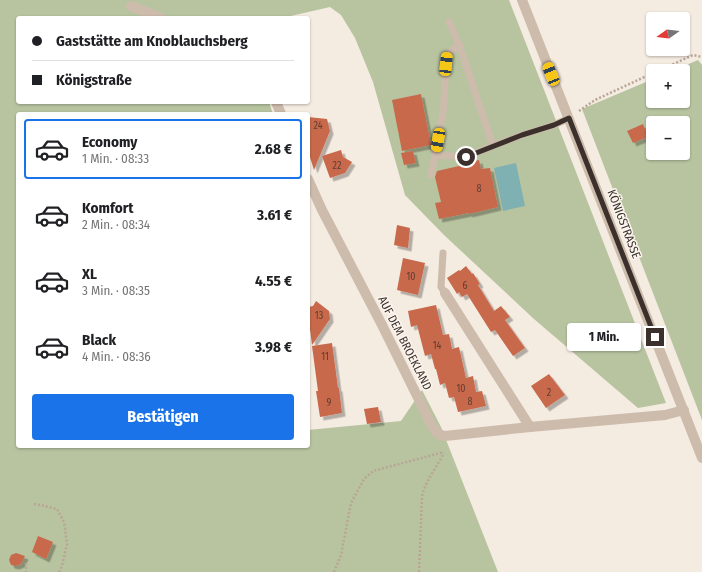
<!DOCTYPE html>
<html lang="de">
<meta charset="utf-8">
<style>
:root{--surface:#fff;--page:#f6f6f6;--text:#202124;--muted:#757577;--line:#e0e0e0;--accent:#1a73e8}
body{margin:0;font-family:"Fira Sans Condensed",sans-serif;background:var(--page);color:var(--text);height:100vh;display:flex;flex-direction:column;font-size:15px;white-space:nowrap}
*{box-sizing:border-box;margin:0}
p{font-size:13px;color:var(--muted)}
.icon{flex:none;width:22px;height:22px;fill:none;stroke:currentColor;stroke-width:2;stroke-linecap:round;stroke-linejoin:round}
.map{position:relative;flex:1;overflow:hidden}
.panel{position:absolute;left:16px;top:112px;width:294px;height:336px;display:flex;flex-direction:column;background:var(--surface);border-radius:4px;box-shadow:0 1px 3px #0004}
.panel>*{flex:none}
.guide{position:absolute;left:16px;top:16px;width:294px;height:88px;border-radius:4px;box-shadow:0 1px 3px #0004;display:grid;align-content:center;height:88px;padding:0 16px;background:var(--surface)}
.needle{width:26px;rotate:256deg}
.fabs{position:absolute;left:646px;top:12px;display:grid;gap:8px}
.fabs a{display:grid;place-items:center;width:44px;height:44px;border-radius:4px;background:var(--surface);box-shadow:0 1px 3px #0004;font-size:20px}
.end{position:absolute;width:18px;height:18px;margin:-9px;border:5px solid #3b302b;background:#fff;box-shadow:0 0 0 2px #fff}
.from{border-radius:50%}
.bubble{position:absolute;height:28px;border-radius:4px;background:var(--surface);box-shadow:0 1px 3px #0004;font-size:13px;font-weight:700;line-height:28px;text-align:center}
.car{position:absolute;width:12px;height:24px;margin:-12px -6px;border-radius:5px;box-shadow:0 0 3px 1px #0007;background:linear-gradient(#f5c518 24%,#345 0 40%,#f5c518 0 76%,#345 0 86%,#f5c518 0)}
.guide b{display:flex;align-items:center;gap:14px;height:38px;font-size:15px}
.guide b+b{border-top:1px solid var(--line)}
.guide i{width:10px;height:10px;background:var(--text)}
ul{padding:7px 0 0;list-style:none}
li{display:flex;align-items:center;gap:12px;height:60px;margin:0 8px 6px;padding:0 8px;border:2px solid transparent;border-radius:4px}
li div{flex:1}
li b{display:block;font-size:15px}
li em{font-style:normal;font-weight:700}
li.current{border-color:var(--accent)}
li>.icon{width:36px;height:36px;stroke-width:1.5}
.cta{display:flex;gap:8px;margin-top:auto;padding:8px 16px}
.cta a{flex:1;height:46px;border-radius:4px;background:var(--accent);color:#fff;font-size:16px;font-weight:700;line-height:46px;text-align:center}
.map>svg:first-child{display:block}
.green{fill:#b8c4a0;fill-rule:evenodd}
.water{fill:#7fb0b2}
.building{fill:#c8694b;filter:url(#shadow)}
.lines{fill:none;stroke-linecap:round;stroke-linejoin:round}
.path{stroke:#b9a596;stroke-width:2.5;stroke-dasharray:2 2;stroke-linecap:butt}
.service{stroke:#cdbbac;stroke-width:7}
.minor{stroke:#cdbbac;stroke-width:10}
.route{stroke:#3b302b;stroke-width:5}
.labels{text-anchor:middle;stroke-width:3;stroke-linejoin:round;paint-order:stroke}
.number-label{font-size:10px;fill:#5e3e33}
.street-label{font-size:12px;fill:#3b302b;stroke:#fbf5ee}
</style>
<div class="map">
<svg width="702" height="572" viewBox="0 0 702 572">
<defs>
<filter id="shadow"><feDropShadow dx="3.5" dy="3.5" stdDeviation="0" flood-color="#0004"/></filter>
</defs>
<rect width="100%" height="100%" fill="#f4ebe1"/>
<g class="green">
<path d="M0,0H509L666,403L638,408L534,319L444,235L405,195L373,82L355,38L341,15L330,7L282,18H18V102H269L273,114H18V446H308V430L401,421L422,390L441,427L498,572H0Z"/>
<path d="M698,60L702,65V420L582,109L653,79V101H683V71H672ZM653,123H683V153H653Z"/>
</g>
<path class="water" d="M516,163L525,206L503,211L494,168Z"/>
<g class="building">
<path d="M421,94L431,145L402,151L392,100Z"/>
<path d="M308,117L327,119L330,131L314,170L308,151Z"/>
<path d="M643,124L648,137L633,143L627,131Z"/>
<path d="M341,150L343,157L352,162L345,173L330,178L322,156Z"/>
<path d="M413,151L416,163L404,165L401,153Z"/>
<path d="M479,160L481,169L490,168L498,207L469,214V213L439,219L435,203L441,202L435,177L437,171L459,166V165Z"/>
<path d="M397,225L410,228L408,248L394,245Z"/>
<path d="M403,258L425,263L418,295L397,290Z"/>
<path d="M466,266L472,274L473,273L480,284L478,285L494,311L501,306L510,317L505,320L525,348L513,356L495,330L491,332L467,294L462,297L459,292L457,294L447,278L459,270L460,271Z"/>
<path d="M316,301L329,311L330,319L312,345L310,329L308,330V307L313,306Z"/>
<path d="M436,305L443,335L449,334L452,349L459,347L466,378L473,376L476,392L482,391L486,406L458,412L454,397L449,398L445,383L440,385L436,369H435L431,354L425,356L417,325L411,327L408,311Z"/>
<path d="M332,343L338,388H339L342,413L320,417L316,391H318L312,346Z"/>
<path d="M549,374L565,395L546,408L531,386Z"/>
<path d="M378,407L381,422L367,424L364,409Z"/>
<path d="M38,536L53,542L46,559L32,552Z"/>
<path d="M16,553L25,556L21,564L16,566L11,565L9,560L11,555Z"/>
</g>
<g class="lines">
<g class="path">
<path d="M658,71L693,55L702,57"/>
<path d="M579,111L595,100L653,73"/>
<path d="M34,504L45,506L57,509L64,522L67,544L62,566L59,572"/>
<path d="M26,563V572"/>
<path d="M334,572L341,555L351,503L364,479L373,471L444,452"/>
<path d="M419,572L422,497C425,481 437,467 444,453"/>
</g>
<g class="service">
<path d="M449,22C462,49 470,77 479,105C484,119 489,133 493,146L522,135L554,125L569,118"/>
<path d="M435,155L466,157L493,146"/>
<path d="M431,175L443,112L447,54L460,45"/>
<path d="M443,253L441,287L445,293"/>
</g>
<g class="minor">
<path d="M522,0L702,458"/>
<path d="M131,6L161,18"/>
<path d="M276,102L281,114"/>
<path d="M308,179L322,210L381,323L432,426C436,432 438,435 445,436L530,427L665,415L684,410"/>
<path d="M445,293L530,427"/>
</g>
</g>
<g class="lines">
<path class="route" d="M466,157L522,135L554,125L569,118L655,337"/>
</g>
<g class="labels">
<g class="number-label">
<text x="318" y="129">24</text>
<text x="337" y="169">22</text>
<text x="479" y="192">8</text>
<text x="411" y="280">10</text>
<text x="465" y="289">6</text>
<text x="319" y="319">13</text>
<text x="437" y="349">14</text>
<text x="325" y="360">11</text>
<text x="461" y="392">10</text>
<text x="549" y="396">2</text>
<text x="470" y="405">8</text>
<text x="329" y="406">9</text>
</g>
<g class="street-label">
<text transform="translate(624 224) rotate(69)" y="4">KÖNIGSTRASSE</text>
<text transform="translate(405 343) rotate(63)" y="4">AUF DEM BROEKLAND</text>
</g>
</g>
</svg>
<div class="fabs">
<a><svg class="needle" viewBox="-14 -14 28 28"><path d="M0-13l5 13h-10z" fill="#e53935"/><path d="M0 13l5-13h-10z" fill="#757577"/></svg></a>
<a>+</a>
<a>−</a>
</div>
<i class="end from" style="left:466px;top:157px"></i>
<i class="end" style="left:655px;top:337px"></i>
<div class="bubble" style="left:567px;top:323px;width:74px">1 Min.</div>
<i class="car" style="left:446px;top:64px;rotate:6deg"></i>
<i class="car" style="left:551px;top:74px;rotate:338deg"></i>
<i class="car" style="left:438px;top:140px;rotate:190deg"></i>
<div class="guide">
<b><i class="from"></i>Gaststätte am Knoblauchsberg</b>
<b><i></i>Königstraße</b>
</div>
<section class="panel">
<ul>
<li class="current"><svg class="icon" aria-label="car" viewBox="0 0 24 24"><path d="M5 17H2v-5l4-1 3-4h7l3 4 3 1v5h-3M9 17h6M6 11h13"/><circle cx="7" cy="17" r="2"/><circle cx="17" cy="17" r="2"/></svg><div><b>Economy</b><p>1 Min. · 08:33</p></div><em>2.68 €</em></li>
<li><svg class="icon" aria-label="car" viewBox="0 0 24 24"><path d="M5 17H2v-5l4-1 3-4h7l3 4 3 1v5h-3M9 17h6M6 11h13"/><circle cx="7" cy="17" r="2"/><circle cx="17" cy="17" r="2"/></svg><div><b>Komfort</b><p>2 Min. · 08:34</p></div><em>3.61 €</em></li>
<li><svg class="icon" aria-label="car" viewBox="0 0 24 24"><path d="M5 17H2v-5l4-1 3-4h7l3 4 3 1v5h-3M9 17h6M6 11h13"/><circle cx="7" cy="17" r="2"/><circle cx="17" cy="17" r="2"/></svg><div><b>XL</b><p>3 Min. · 08:35</p></div><em>4.55 €</em></li>
<li><svg class="icon" aria-label="car" viewBox="0 0 24 24"><path d="M5 17H2v-5l4-1 3-4h7l3 4 3 1v5h-3M9 17h6M6 11h13"/><circle cx="7" cy="17" r="2"/><circle cx="17" cy="17" r="2"/></svg><div><b>Black</b><p>4 Min. · 08:36</p></div><em>3.98 €</em></li>
</ul>
<div class="cta"><a>Bestätigen</a></div>
</section>
</div>
